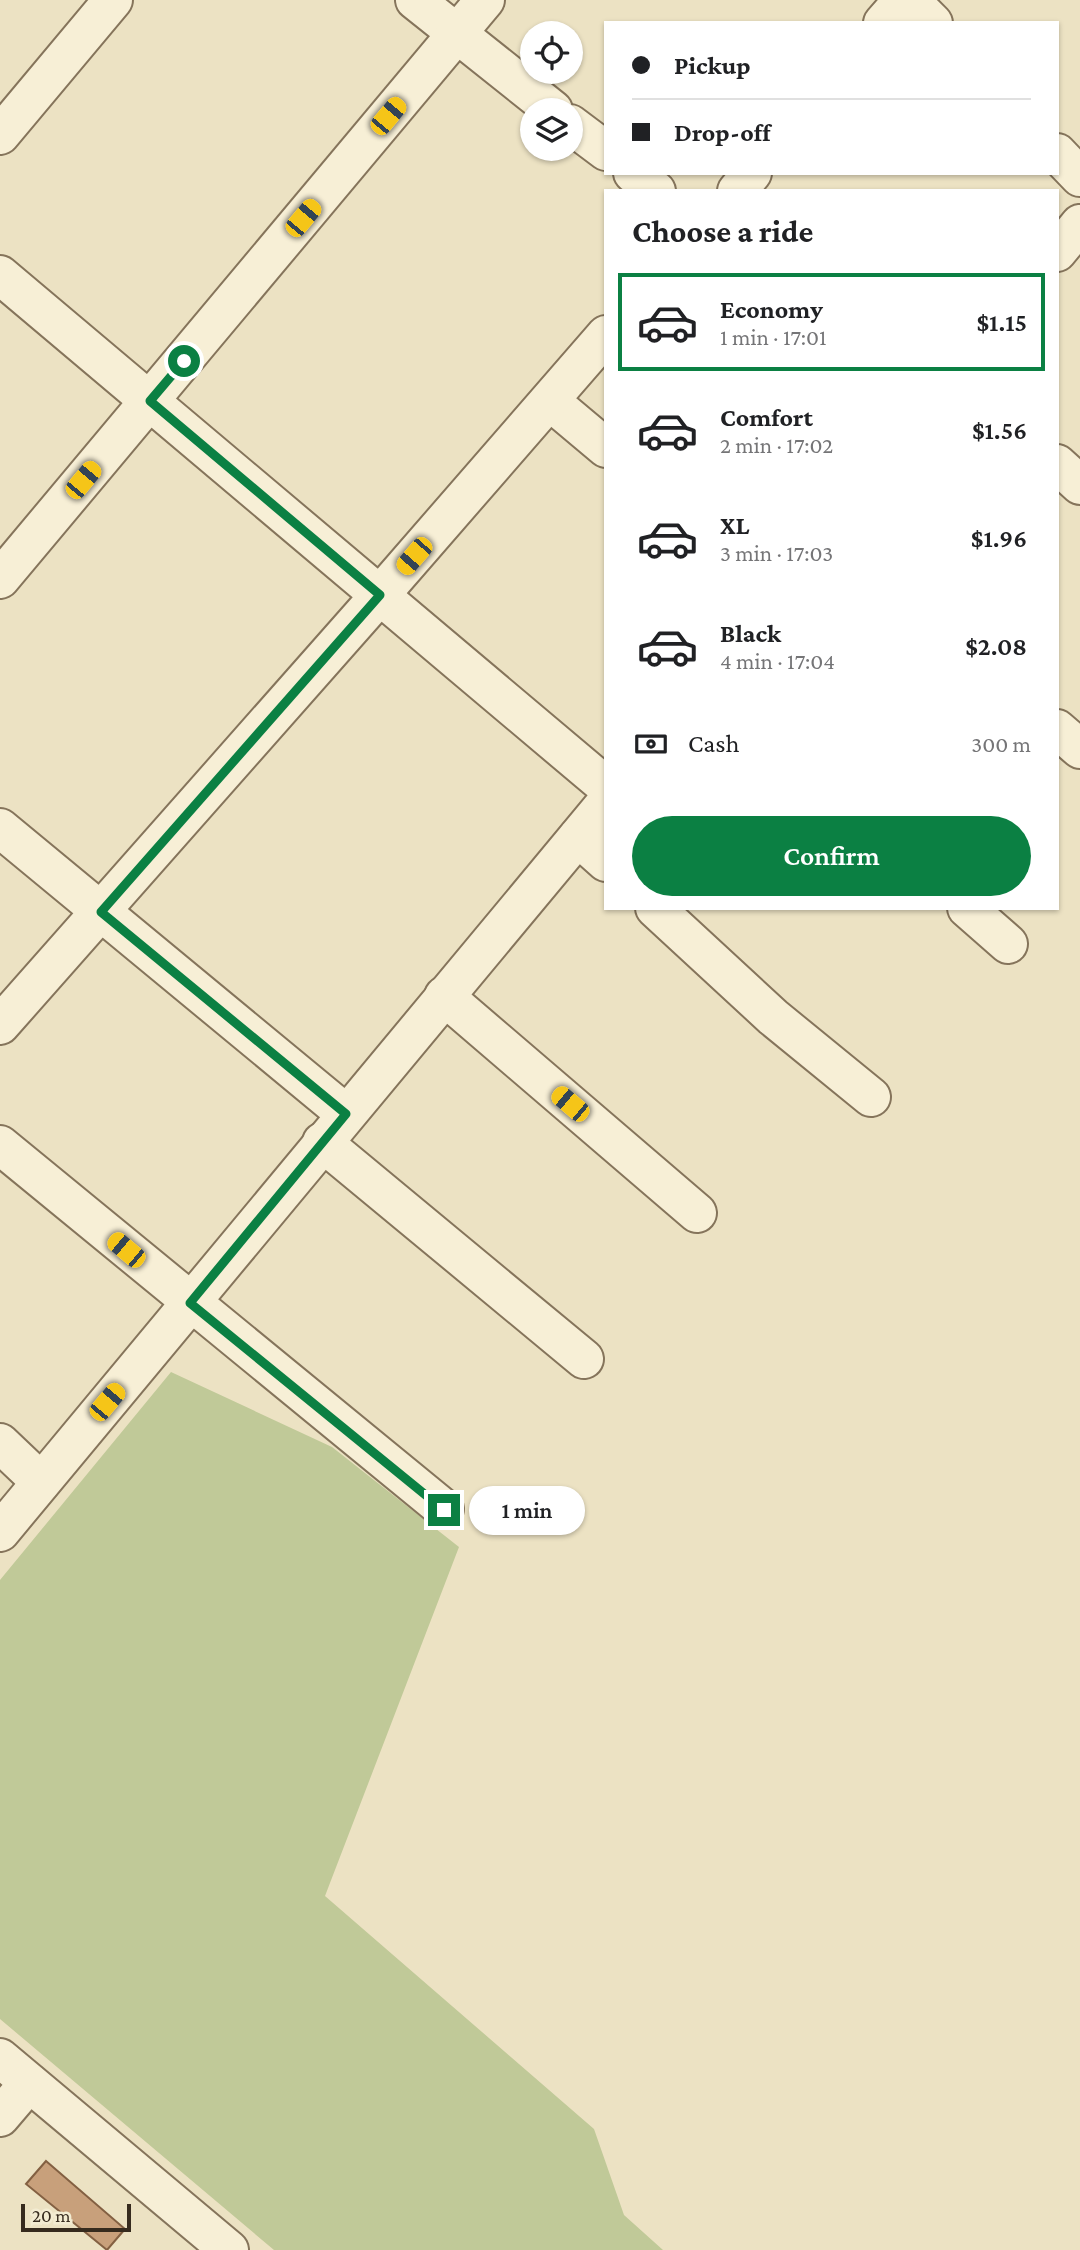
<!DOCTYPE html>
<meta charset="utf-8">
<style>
:root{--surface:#fff;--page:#f6f6f6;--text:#202124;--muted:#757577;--line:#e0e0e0;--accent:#0b8043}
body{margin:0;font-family:"Crimson Pro",serif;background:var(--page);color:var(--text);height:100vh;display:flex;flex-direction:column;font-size:26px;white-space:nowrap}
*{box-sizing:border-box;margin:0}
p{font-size:23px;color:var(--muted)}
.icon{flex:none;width:38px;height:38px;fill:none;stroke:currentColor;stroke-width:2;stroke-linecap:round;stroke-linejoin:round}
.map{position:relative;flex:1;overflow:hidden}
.drawer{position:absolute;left:604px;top:189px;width:455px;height:721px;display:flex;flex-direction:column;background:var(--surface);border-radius:0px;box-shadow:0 2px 5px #0004}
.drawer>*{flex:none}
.hud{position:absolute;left:604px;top:21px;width:455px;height:154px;border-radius:0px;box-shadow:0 2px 5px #0004;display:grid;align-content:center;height:154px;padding:0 28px;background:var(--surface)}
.controls{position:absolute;left:520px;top:21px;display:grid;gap:14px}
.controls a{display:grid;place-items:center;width:63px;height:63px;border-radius:50%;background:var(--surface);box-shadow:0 2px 5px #0004;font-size:35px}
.scale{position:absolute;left:21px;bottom:18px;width:110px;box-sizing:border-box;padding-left:7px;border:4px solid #362b1e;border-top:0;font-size:19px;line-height:24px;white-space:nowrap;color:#362b1e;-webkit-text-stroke:5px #f3ecd2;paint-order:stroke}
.end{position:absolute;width:32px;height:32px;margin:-16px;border:9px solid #0b8043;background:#fff;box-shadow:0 0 0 4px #fff}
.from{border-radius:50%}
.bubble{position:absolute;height:49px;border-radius:24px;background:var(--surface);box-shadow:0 2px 5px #0004;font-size:23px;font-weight:600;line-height:49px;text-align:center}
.car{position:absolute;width:21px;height:42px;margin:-21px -10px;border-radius:9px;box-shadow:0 0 5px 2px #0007;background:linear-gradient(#f5c518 24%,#345 0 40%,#f5c518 0 76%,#345 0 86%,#f5c518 0)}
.hud b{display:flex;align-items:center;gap:24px;height:66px;font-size:26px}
.hud b+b{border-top:2px solid var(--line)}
.hud i{width:18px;height:18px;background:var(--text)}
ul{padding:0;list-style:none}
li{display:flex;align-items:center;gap:21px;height:98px;margin:0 14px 10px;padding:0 14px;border:4px solid transparent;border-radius:0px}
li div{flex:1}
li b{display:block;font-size:26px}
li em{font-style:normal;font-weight:600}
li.current{border-color:var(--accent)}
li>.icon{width:63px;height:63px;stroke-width:1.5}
h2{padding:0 28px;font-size:32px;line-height:84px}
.pay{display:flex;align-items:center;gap:18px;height:77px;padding:0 28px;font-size:26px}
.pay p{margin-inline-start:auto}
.cta{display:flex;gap:14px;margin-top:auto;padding:14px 28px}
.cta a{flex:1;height:80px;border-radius:42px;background:var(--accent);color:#fff;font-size:28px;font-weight:600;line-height:80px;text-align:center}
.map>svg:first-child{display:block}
.green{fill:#c0c998}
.building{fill:#c8a07b;stroke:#836042;stroke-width:2}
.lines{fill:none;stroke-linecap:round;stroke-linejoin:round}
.minor-casing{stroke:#85745b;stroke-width:42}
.minor{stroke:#f7efd6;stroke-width:38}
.route{stroke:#0b8043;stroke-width:9}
</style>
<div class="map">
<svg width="1080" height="2250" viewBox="0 0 1080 2250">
<rect width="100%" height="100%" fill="#ece2c3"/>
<path class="green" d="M171,1372L332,1447L459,1547L325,1896L594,2129L624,2215L663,2250H274L0,2019V1580Z"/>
<path class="building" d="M46,2161L125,2229L107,2250L26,2184Z"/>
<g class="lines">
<g class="minor-casing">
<g id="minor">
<path d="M415,0L553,110"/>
<path d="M910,0L933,23"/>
<path d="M883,23L903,0"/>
<path d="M570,124L606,151"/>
<path d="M0,135L113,0"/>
<path d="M1057,153L1080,177"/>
<path d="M633,173L656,191"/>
<path d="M737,191L752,173"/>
<path d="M1057,252L1080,224"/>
<path d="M0,275L606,786"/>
<path d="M550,401L606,448"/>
<path d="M1057,464L1080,485"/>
<path d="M0,579L485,0"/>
<path d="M1057,729L1080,749"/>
<path d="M0,828L346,1114"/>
<path d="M578,837L606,862"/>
<path d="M655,908L773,1017L871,1097"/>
<path d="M967,908L1008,944"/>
<path d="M444,996L697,1213"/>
<path d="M0,1025L380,595L606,335"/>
<path d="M322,1142L584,1359"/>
<path d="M0,1145L444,1509"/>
<path d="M0,1443L41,1482"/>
<path d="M0,1532L606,803"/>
<path d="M0,2058L229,2250"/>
<path d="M0,2117L29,2083"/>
</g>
</g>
<use href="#minor" class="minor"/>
</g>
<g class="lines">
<path class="route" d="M184,361L150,401L380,595L101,912L346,1114L190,1303L444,1510"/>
</g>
</svg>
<div class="controls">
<a><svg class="icon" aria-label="locate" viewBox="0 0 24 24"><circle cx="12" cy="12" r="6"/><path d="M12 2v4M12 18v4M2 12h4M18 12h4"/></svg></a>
<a><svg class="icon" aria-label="layers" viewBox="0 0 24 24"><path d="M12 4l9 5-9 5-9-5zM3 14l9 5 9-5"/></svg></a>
</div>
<div class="scale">20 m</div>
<i class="end from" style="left:184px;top:361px"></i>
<i class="end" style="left:444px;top:1510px"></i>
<div class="bubble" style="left:469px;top:1486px;width:116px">1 min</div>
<i class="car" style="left:388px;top:116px;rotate:40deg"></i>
<i class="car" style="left:303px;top:218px;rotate:40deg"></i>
<i class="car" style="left:83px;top:480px;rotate:40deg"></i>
<i class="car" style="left:414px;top:556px;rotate:221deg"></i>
<i class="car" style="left:570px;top:1104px;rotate:310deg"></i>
<i class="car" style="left:126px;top:1250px;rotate:310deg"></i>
<i class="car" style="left:107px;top:1402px;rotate:40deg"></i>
<div class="hud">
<b><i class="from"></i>Pickup</b>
<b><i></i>Drop-off</b>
</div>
<section class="drawer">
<h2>Choose a ride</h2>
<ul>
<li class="current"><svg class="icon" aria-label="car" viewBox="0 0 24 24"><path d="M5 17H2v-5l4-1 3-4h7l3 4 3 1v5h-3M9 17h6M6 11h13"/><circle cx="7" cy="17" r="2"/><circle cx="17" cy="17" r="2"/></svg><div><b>Economy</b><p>1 min · 17:01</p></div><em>$1.15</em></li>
<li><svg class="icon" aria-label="car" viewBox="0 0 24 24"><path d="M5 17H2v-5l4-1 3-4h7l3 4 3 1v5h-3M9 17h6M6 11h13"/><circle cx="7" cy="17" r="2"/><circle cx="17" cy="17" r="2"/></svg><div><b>Comfort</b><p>2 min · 17:02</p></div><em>$1.56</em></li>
<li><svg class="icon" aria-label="car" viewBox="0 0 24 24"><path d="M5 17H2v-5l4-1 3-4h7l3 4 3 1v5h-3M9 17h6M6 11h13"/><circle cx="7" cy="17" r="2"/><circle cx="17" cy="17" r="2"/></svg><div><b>XL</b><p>3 min · 17:03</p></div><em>$1.96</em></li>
<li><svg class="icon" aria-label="car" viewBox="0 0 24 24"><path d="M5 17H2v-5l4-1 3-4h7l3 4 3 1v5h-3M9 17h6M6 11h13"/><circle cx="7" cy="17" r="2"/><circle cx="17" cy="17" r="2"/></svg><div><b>Black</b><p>4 min · 17:04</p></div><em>$2.08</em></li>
</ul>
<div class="pay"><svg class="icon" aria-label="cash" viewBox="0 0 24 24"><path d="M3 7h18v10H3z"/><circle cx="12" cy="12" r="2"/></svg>Cash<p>300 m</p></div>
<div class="cta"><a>Confirm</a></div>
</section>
</div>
